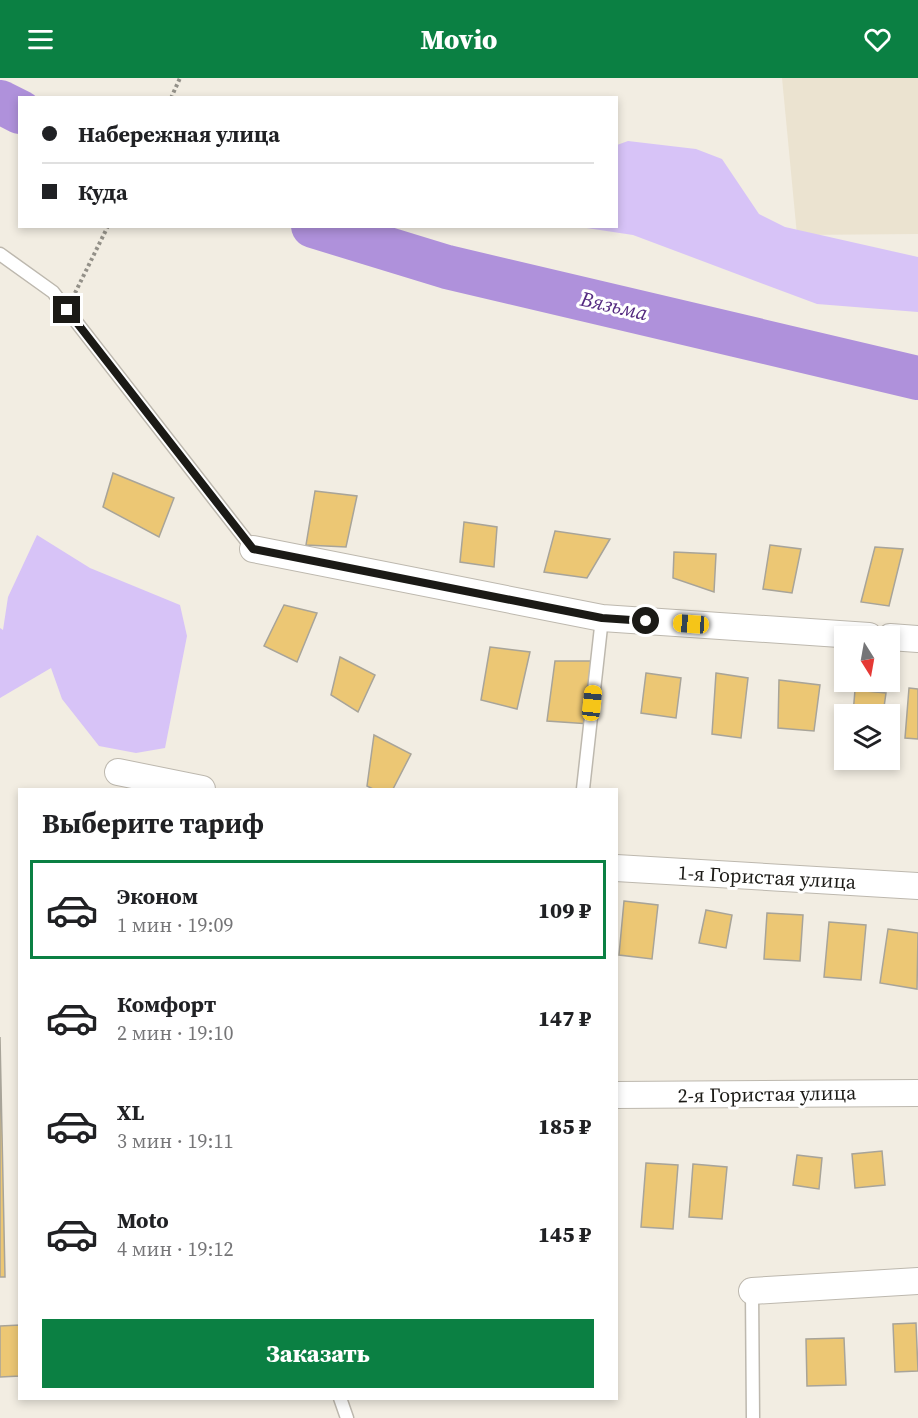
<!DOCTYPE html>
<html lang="ru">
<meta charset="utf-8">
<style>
:root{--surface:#fff;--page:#f6f6f6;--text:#202124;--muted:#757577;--line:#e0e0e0;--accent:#0b8043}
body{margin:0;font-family:"Source Serif 4",serif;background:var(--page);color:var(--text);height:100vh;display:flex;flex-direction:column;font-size:22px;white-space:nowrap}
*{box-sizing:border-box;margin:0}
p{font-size:20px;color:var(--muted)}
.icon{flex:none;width:33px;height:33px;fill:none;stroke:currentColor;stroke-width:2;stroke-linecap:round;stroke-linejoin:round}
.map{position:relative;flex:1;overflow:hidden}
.sheet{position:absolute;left:18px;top:710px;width:600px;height:612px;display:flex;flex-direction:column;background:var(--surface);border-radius:0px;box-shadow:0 3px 9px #0003}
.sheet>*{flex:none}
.hud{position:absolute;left:18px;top:18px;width:600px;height:132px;border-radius:0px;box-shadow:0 3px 9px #0003;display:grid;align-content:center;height:132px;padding:0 24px;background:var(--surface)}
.needle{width:39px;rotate:169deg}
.controls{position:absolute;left:834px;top:548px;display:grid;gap:12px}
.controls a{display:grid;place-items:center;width:66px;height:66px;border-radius:0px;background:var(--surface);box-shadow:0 3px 9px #0003;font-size:30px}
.end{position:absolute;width:27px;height:27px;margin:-14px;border:8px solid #1b1a16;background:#fff;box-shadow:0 0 0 3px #fff}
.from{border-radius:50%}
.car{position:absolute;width:18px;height:36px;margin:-18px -9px;border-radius:8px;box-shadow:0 0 4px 2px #0007;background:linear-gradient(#f5c518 24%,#345 0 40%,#f5c518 0 76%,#345 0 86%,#f5c518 0)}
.hud b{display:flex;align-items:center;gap:21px;height:57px;font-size:22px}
.hud b+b{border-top:2px solid var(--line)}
.hud i{width:15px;height:15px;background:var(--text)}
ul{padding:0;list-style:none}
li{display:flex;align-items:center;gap:18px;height:99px;margin:0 12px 9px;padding:0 12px;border:3px solid transparent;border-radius:0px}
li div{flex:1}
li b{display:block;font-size:22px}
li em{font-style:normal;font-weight:800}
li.selected{border-color:var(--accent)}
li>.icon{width:54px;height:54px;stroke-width:1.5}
h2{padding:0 24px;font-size:27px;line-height:72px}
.action{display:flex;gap:12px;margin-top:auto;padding:12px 24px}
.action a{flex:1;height:69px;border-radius:0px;background:var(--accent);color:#fff;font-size:24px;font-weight:800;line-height:69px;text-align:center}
header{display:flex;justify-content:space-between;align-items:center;height:78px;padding:0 24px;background:var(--accent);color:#fff;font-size:27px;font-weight:800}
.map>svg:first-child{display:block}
.built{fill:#ebe3d0}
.green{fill:#d7c3f7}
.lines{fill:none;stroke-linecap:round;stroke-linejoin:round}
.river{stroke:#af91db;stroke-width:44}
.building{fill:#ecc774;stroke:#a8a499;stroke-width:1.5}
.lane-casing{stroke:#bdb8ae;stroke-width:15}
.street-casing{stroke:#bdb8ae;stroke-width:28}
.path{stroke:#939088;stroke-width:4;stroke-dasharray:3 3;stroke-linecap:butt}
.lane{stroke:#fff;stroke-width:12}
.street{stroke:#fff;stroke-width:26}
.route{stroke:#1b1a16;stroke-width:8}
.labels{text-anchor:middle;stroke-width:6;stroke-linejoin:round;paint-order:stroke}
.street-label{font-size:20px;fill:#1b1a16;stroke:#fff}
.water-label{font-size:21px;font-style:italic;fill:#542a80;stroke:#fff}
</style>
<header><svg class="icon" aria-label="menu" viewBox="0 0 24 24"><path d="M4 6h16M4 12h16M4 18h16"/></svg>Movio<svg class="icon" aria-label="heart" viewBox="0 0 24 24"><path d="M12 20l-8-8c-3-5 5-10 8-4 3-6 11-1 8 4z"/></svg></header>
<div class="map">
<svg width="918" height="1340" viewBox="0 0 918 1340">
<rect width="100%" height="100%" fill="#f2ede2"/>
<path class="built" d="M782,0H918V156L797,157Z"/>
<g class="green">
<path d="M628,63L696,71L722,81L759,136L785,149L918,179V234L817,226L633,157L580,149L616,148L617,67Z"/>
<path d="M37,457L90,490L180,527L187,558L165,670L136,675L99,668L62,621L51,590L0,620V550L3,552L8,519Z"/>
</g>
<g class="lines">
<g class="river">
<path d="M0,24L20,34"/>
<path d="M313,148L447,189L918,300"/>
</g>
</g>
<g class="building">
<path d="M113,395L174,420L159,459L103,429Z"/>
<path d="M315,413L357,418L346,469L306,467Z"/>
<path d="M464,444L497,449L494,489L460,484Z"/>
<path d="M555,453L610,461L587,500L544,494Z"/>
<path d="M770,467L801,471L792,515L763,511Z"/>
<path d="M875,469L903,471L889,528L861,524Z"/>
<path d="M674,474L716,476L714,514L673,500Z"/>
<path d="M284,527L317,535L297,584L264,568Z"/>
<path d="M490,569L530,574L517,631L481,622Z"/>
<path d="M340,579L375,597L358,634L331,617Z"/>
<path d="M555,583H597L590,646L547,643Z"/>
<path d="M646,595L681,600L676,640L641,635Z"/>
<path d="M716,595L748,600L741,660L712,656Z"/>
<path d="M779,602L820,607L814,653L778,650Z"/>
<path d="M909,610L918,611V661L905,660Z"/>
<path d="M855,612L886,615L883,636H853Z"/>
<path d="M374,657L411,676L393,711H373L367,708Z"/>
<path d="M624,823L658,827L652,881L619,877Z"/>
<path d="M706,832L732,837L726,870L699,865Z"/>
<path d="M767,835L803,837L800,883L764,881Z"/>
<path d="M829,844L866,847L861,902L824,899Z"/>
<path d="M888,851L918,855L917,911L880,905Z"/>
<path d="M0,959L5,1199H0Z"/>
<path d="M882,1073L885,1107L855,1110L852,1076Z"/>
<path d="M797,1077L822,1080L819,1111L793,1107Z"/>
<path d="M646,1085L678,1087L673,1151L641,1149Z"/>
<path d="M693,1086L727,1089L722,1141L689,1139Z"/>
<path d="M916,1245L918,1293L895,1294L893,1246Z"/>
<path d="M20,1247V1298L0,1299V1248Z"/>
<path d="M844,1260L846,1307L807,1308L806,1261Z"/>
</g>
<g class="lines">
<g class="lane-casing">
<g id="lane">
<path d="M0,176L53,214L253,471"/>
<path d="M583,711L602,540"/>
<path d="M752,1213L753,1340"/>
<path d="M340,1320L347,1340"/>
</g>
</g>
<g class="street-casing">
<g id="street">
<path d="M253,471L602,540L869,558"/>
<path d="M890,559L918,561"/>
<path d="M118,694L202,711"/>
<path d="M616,790L918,808"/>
<path d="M616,1017L918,1015"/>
<path d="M752,1213L918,1203"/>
</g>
</g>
<g class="path">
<path d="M171,20L180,0"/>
<path d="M75,215L108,148"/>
</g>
<use href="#lane" class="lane"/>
<use href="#street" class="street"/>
</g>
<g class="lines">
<path class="route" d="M67,232L253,471L602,540L646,543"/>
</g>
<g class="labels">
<g class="street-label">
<text transform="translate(767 799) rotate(3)" y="7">1-я Гористая улица</text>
<text transform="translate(767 1016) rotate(-1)" y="7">2-я Гористая улица</text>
</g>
<g class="water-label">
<text transform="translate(614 228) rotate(13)" y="7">Вязьма</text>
</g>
</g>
</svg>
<div class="controls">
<a><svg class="needle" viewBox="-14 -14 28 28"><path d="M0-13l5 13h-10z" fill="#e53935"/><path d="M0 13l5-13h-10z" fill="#757577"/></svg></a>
<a><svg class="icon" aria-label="layers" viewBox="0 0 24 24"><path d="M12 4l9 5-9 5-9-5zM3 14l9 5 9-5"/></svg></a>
</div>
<i class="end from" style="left:646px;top:543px"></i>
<i class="end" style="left:67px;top:232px"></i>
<i class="car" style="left:691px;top:546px;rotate:274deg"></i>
<i class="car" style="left:592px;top:625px;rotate:6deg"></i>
<div class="hud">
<b><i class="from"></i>Набережная улица</b>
<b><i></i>Куда</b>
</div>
<section class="sheet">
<h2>Выберите тариф</h2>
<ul>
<li class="selected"><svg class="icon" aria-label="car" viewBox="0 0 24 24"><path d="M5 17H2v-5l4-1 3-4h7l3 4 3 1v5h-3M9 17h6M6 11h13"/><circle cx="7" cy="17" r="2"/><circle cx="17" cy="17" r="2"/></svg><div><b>Эконом</b><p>1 мин · 19:09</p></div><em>109 ₽</em></li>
<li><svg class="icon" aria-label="car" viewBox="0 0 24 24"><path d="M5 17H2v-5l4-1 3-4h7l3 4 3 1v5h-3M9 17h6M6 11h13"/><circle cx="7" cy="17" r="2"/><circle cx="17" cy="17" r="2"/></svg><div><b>Комфорт</b><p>2 мин · 19:10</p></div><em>147 ₽</em></li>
<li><svg class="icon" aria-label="car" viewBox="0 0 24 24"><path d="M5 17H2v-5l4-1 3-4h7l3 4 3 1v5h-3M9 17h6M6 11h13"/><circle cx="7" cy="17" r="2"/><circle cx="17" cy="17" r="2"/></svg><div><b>XL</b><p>3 мин · 19:11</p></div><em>185 ₽</em></li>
<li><svg class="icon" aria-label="car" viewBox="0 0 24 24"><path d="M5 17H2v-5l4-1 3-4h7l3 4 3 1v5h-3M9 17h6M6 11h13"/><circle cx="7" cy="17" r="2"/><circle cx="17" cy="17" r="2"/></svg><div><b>Moto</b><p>4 мин · 19:12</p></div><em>145 ₽</em></li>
</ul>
<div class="action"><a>Заказать</a></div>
</section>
</div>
